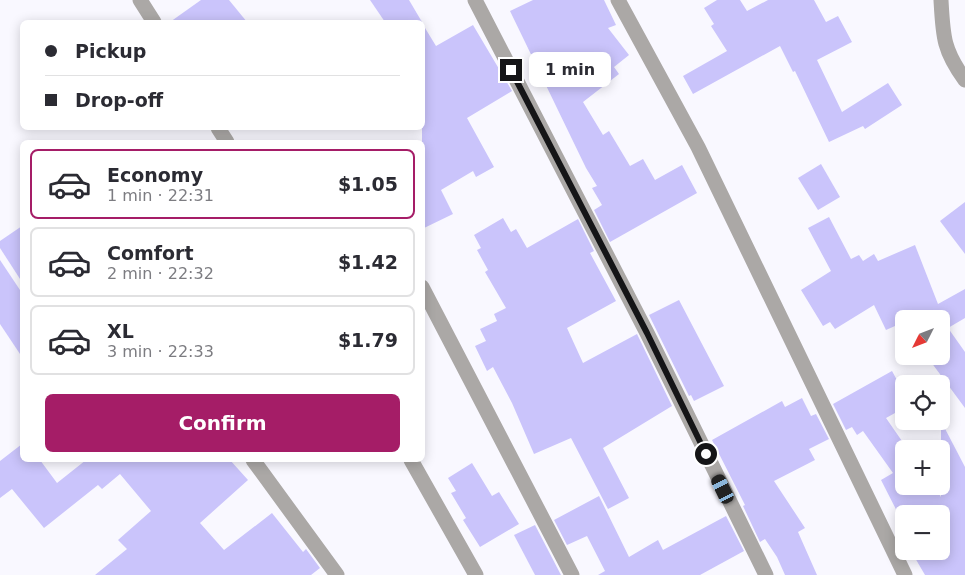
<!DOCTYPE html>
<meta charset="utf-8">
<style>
:root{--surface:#fff;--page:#f7f7f7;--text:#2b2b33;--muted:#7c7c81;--line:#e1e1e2;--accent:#a51d67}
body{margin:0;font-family:"DejaVu Sans",sans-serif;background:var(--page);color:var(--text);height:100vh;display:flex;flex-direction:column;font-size:19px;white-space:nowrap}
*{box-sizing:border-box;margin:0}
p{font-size:16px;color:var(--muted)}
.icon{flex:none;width:28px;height:28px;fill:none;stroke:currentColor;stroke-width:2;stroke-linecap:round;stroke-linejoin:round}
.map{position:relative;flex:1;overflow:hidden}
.panel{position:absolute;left:20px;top:140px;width:405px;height:322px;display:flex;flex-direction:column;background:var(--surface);border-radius:8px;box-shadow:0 2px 12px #0003}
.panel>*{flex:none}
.banner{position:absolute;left:20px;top:20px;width:405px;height:110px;border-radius:8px;box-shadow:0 2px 12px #0003;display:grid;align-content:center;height:110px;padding:0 25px;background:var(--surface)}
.needle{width:32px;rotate:228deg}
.buttons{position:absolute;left:895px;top:310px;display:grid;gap:10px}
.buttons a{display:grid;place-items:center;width:55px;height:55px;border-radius:8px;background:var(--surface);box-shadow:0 2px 12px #0003;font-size:25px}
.end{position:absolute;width:22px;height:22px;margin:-11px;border:6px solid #151517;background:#fff;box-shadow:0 0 0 2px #fff}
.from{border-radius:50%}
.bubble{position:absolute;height:35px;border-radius:8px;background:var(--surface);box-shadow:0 2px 12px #0003;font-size:16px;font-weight:600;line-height:35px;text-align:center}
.car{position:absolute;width:15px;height:30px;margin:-15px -8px;border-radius:6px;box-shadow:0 0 4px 1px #0007;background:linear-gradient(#222 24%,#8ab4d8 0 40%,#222 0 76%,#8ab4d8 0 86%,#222 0)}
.banner b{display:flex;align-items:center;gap:18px;height:48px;font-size:19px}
.banner b+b{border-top:1px solid var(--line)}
.banner i{width:12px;height:12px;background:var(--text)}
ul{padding:9px 0 0;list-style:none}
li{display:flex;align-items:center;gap:15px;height:70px;margin:0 10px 8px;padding:0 15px;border:2px solid var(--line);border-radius:8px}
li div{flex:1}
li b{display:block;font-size:19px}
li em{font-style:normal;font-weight:600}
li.selected{border-color:var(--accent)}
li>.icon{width:45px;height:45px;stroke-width:1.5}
.cta{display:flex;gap:10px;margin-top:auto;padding:10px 25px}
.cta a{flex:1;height:58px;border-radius:8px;background:var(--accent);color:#fff;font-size:20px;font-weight:600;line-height:58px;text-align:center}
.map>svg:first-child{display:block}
.building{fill:#cac4fb}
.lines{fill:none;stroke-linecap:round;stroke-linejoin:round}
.minor{stroke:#aba8a6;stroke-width:15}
.route{stroke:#151517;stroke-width:6}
</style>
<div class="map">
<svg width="965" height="575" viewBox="0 0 965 575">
<rect width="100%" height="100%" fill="#f9f8ff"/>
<g class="building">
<path d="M201,0H229L247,22H170Z"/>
<path d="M370,0H409L422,22H385Z"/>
<path d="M533,0H604L616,25L608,28L629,55L614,67L619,74L583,102L603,135L609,131L630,166L643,159L655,180L682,165L697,193L610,242L594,210L602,205L592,188L597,186L586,168L510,11Z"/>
<path d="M717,0H740L747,11L768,0H814L826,22L838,16L852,42L817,60L842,112L888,83L902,105L865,129L863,126L829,142L795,71L793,72L780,46L693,94L683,76L727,51L711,26L714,24L704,8Z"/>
<path d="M422,23L436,46L473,25L512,91L467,118L494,167L476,177L473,171L441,190L453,214L422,229Z"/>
<path d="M821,164L840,197L818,210L798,178Z"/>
<path d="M965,202V254L940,221Z"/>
<path d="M829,217L851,259L859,255L863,261L874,254L878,261L915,245L938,304L965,289V318L948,328L965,352V408L931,362L941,356V319H904V322L886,330L874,305L835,329L830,322L823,326L801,290L831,271L808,228Z"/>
<path d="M503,218L511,232L516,229L527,248L578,219L594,251L590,253L616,301L567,328L583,363L637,334L672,406L603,448L629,498L608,509L571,438L534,454L512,403L493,367L487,371L475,346L486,341L480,329L497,321L494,314L506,308L485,272L488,270L477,250L481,248L474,235Z"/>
<path d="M22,226V282L0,248V241Z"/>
<path d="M0,260L22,293V357L0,324Z"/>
<path d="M679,300L724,386L694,401L691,395L689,396L649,315Z"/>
<path d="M892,371L904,393V408L886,418L904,444V486H934L941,497V421L965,467V575H925L911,551H941V514H904V525L881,480L893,473L863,431L857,435L852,427L846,430L833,404Z"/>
<path d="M802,398L811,416L816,414L829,439L809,449L815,460L774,481L805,528L798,532L817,575H785L777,557L765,539L760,542L743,506L745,505L712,440L782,401L785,407Z"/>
<path d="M22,444V460H40L57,483L86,460H230L248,480L200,523L224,550L272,513L303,552L306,549L320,568L311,575H95L127,549L118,540L151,511L120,474L102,489L98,485L44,528L12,489L0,498V461Z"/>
<path d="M472,463L492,496L499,492L519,524L480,547L463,520L466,518L451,493L456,491L448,478Z"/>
<path d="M599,496L629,557L658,540L663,550L726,516L744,551L700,575H598L605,571L587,536L567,545L554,520Z"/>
<path d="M535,525L561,575H535L514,535Z"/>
</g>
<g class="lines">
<g class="minor">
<path d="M140,0L154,22"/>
<path d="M475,0L647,333L766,575"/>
<path d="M618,0L698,147L905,575"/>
<path d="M941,0C943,36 943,50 965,80"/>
<path d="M218,128L227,142"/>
<path d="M422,287L572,575"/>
<path d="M253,460L337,575"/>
<path d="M411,460L476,575"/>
</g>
</g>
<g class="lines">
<path class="route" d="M511,70L647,333L706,454"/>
</g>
</svg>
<div class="buttons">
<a><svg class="needle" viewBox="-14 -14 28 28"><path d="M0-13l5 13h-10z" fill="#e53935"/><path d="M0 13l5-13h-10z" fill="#7c7c81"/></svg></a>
<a><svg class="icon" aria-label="locate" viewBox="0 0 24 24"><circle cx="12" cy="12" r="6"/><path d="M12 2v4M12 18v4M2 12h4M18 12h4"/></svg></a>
<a>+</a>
<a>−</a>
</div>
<i class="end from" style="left:706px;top:454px"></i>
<i class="end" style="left:511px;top:70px"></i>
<div class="bubble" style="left:529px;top:52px;width:82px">1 min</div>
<i class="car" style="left:723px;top:489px;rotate:334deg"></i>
<div class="banner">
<b><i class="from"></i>Pickup</b>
<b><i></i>Drop-off</b>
</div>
<section class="panel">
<ul>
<li class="selected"><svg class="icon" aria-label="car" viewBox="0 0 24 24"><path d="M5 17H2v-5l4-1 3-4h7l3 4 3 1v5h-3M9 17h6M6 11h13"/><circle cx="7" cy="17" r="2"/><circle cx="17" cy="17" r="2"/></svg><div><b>Economy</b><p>1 min · 22:31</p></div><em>$1.05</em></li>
<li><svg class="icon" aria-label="car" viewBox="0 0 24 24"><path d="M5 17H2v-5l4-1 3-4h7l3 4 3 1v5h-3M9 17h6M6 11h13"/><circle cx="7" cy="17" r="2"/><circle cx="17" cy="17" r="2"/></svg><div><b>Comfort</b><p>2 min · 22:32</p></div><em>$1.42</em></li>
<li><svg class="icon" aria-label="car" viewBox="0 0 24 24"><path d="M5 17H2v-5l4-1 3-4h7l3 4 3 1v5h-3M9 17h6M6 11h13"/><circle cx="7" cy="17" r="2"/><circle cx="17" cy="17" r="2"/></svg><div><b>XL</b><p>3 min · 22:33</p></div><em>$1.79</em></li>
</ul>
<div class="cta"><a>Confirm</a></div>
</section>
</div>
